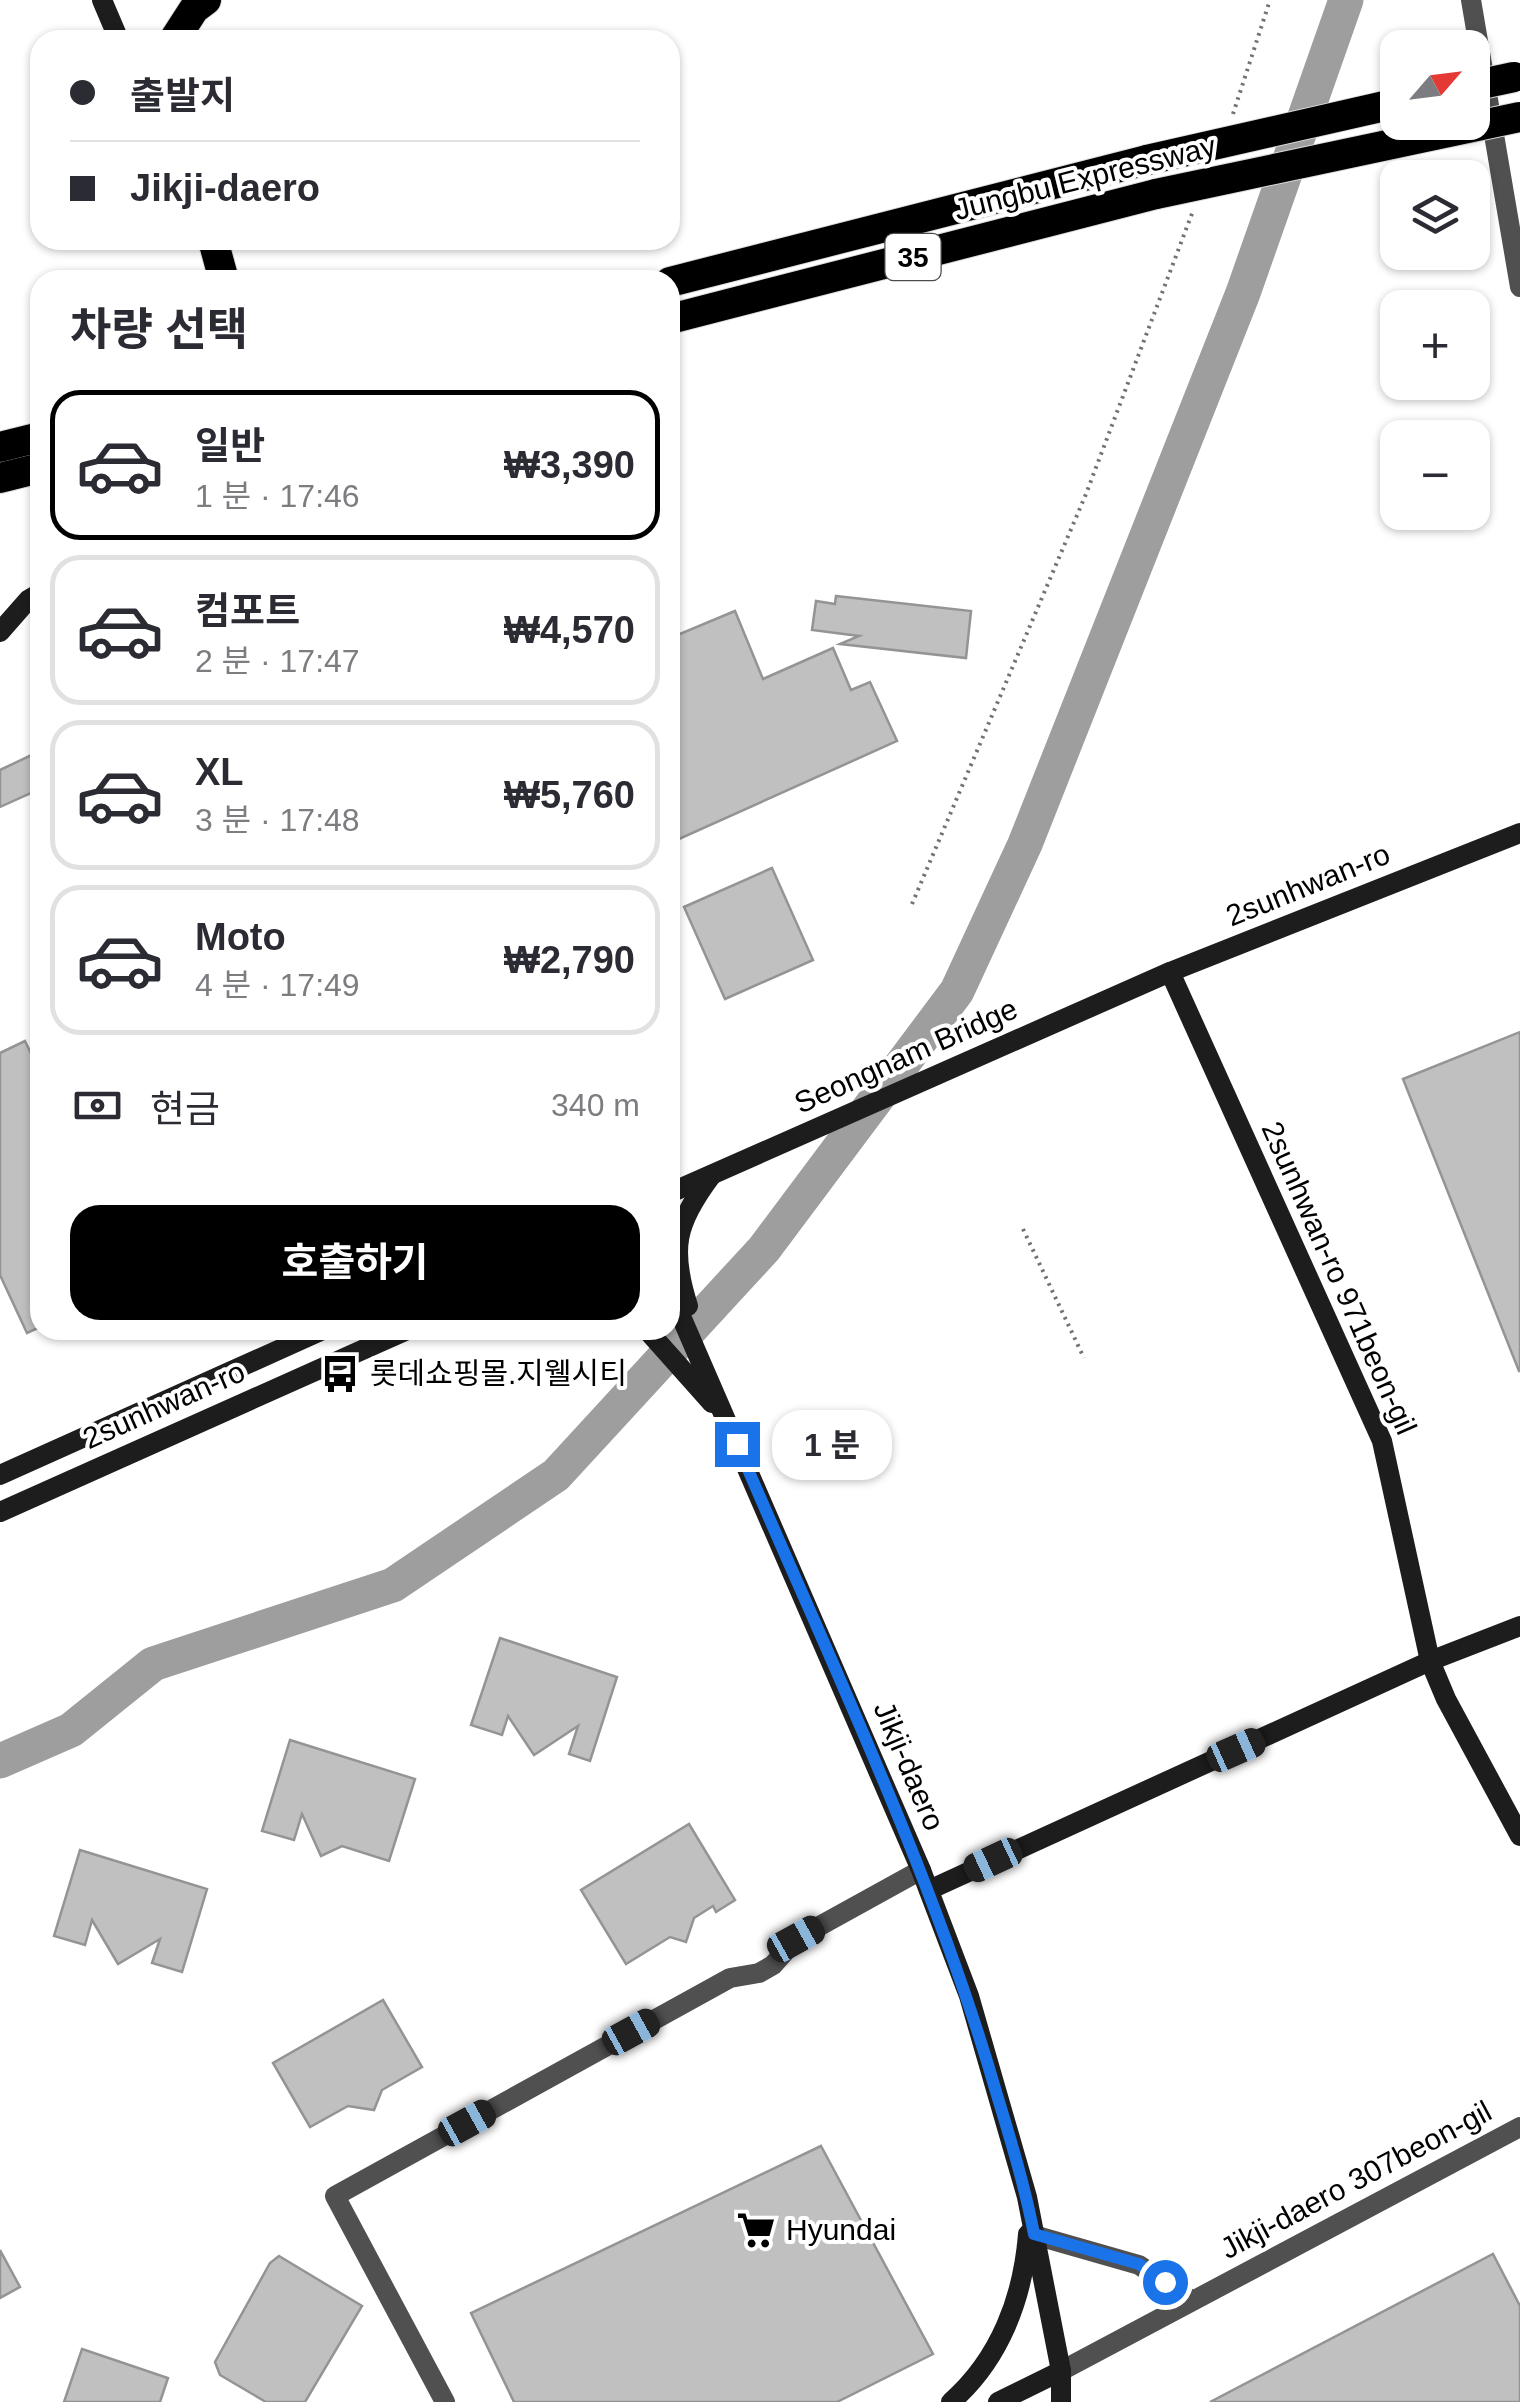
<!DOCTYPE html>
<html lang="ko">
<meta charset="utf-8">
<style>
:root{--surface:#fff;--page:#f7f7f7;--text:#2b2b33;--muted:#7c7c81;--line:#e1e1e2;--accent:#000}
body{margin:0;font-family:Arial,"Noto Sans KR",sans-serif;background:var(--page);color:var(--text);height:100vh;display:flex;flex-direction:column;font-size:38px;white-space:nowrap}
*{box-sizing:border-box;margin:0}
p{font-size:32px;color:var(--muted)}
.icon{flex:none;width:55px;height:55px;fill:none;stroke:currentColor;stroke-width:2;stroke-linecap:round;stroke-linejoin:round}
.map{position:relative;flex:1;overflow:hidden}
.details{position:absolute;left:30px;top:270px;width:650px;height:1070px;display:flex;flex-direction:column;background:var(--surface);border-radius:30px;box-shadow:0 2px 8px #0004}
.details>*{flex:none}
.banner{position:absolute;left:30px;top:30px;width:650px;height:220px;border-radius:30px;box-shadow:0 2px 8px #0004;display:grid;align-content:center;height:220px;padding:0 40px;background:var(--surface)}
.needle{width:65px;rotate:62deg}
.fabs{position:absolute;left:1380px;top:30px;display:grid;gap:20px}
.fabs a{display:grid;place-items:center;width:110px;height:110px;border-radius:20px;background:var(--surface);box-shadow:0 2px 8px #0004;font-size:50px}
.end{position:absolute;width:45px;height:45px;margin:-22px;border:12px solid #1a73e8;background:#fff;box-shadow:0 0 0 5px #fff}
.from{border-radius:50%}
.bubble{position:absolute;height:70px;border-radius:30px;background:var(--surface);box-shadow:0 2px 8px #0004;font-size:32px;font-weight:700;line-height:70px;text-align:center}
.car{position:absolute;width:30px;height:60px;margin:-30px -15px;border-radius:12px;box-shadow:0 0 8px 2px #0007;background:linear-gradient(#222 24%,#8ab4d8 0 40%,#222 0 76%,#8ab4d8 0 86%,#222 0)}
.banner b{display:flex;align-items:center;gap:35px;height:95px;font-size:38px}
.banner b+b{border-top:2px solid var(--line)}
.banner i{width:25px;height:25px;background:var(--text)}
ul{padding:0;list-style:none}
li{display:flex;align-items:center;gap:30px;height:150px;margin:0 20px 15px;padding:0 20px;border:5px solid var(--line);border-radius:30px}
li div{flex:1}
li b{display:block;font-size:38px}
li em{font-style:normal;font-weight:700}
li.selected{border-color:var(--accent)}
li>.icon{width:90px;height:90px;stroke-width:1.5}
h2{padding:0 40px;font-size:45px;line-height:120px}
.pay{display:flex;align-items:center;gap:25px;height:110px;padding:0 40px;font-size:38px}
.pay p{margin-inline-start:auto}
.cta{display:flex;gap:20px;margin-top:auto;padding:20px 40px}
.cta a{flex:1;height:115px;border-radius:30px;background:var(--accent);color:#fff;font-size:40px;font-weight:700;line-height:115px;text-align:center}
.map>svg:first-child{display:block}
.lines{fill:none;stroke-linecap:round;stroke-linejoin:round}
.river{stroke:#9e9e9e;stroke-width:35}
.building{fill:#c0c0c0;stroke:#949494;stroke-width:2.5}
.highway-casing{stroke:#dbdbdb;stroke-width:32}
.path{stroke:#727272;stroke-width:4;stroke-dasharray:2.5 5;stroke-linecap:butt}
.street{stroke:#505050;stroke-width:20}
.secondary{stroke:#1d1d1d;stroke-width:20}
.highway{stroke:#000;stroke-width:30}
.highway-bridge-casing{stroke:#dbdbdb;stroke-width:32;stroke-linecap:butt}
.highway-bridge{stroke:#000;stroke-width:30}
.route{stroke:#1a73e8;stroke-width:12}
.labels{text-anchor:middle;stroke-width:8;stroke-linejoin:round;paint-order:stroke}
.shield{fill:#fff;stroke:#4c4c4c;stroke-width:2.5}
.shield-label{font-size:28px;font-weight:bold;fill:#000}
.street-label{font-size:30px;fill:#000;stroke:#fff}
.poi-label{font-size:30px;fill:#000;stroke:#fff;text-anchor:start}
</style>
<div class="map">
<svg width="1520" height="2402" viewBox="0 0 1520 2402">
<rect width="100%" height="100%" fill="#fff"/>
<g class="lines">
<path class="river" d="M0,1761L71,1730L153,1664L393,1585L556,1475L764,1249L957,991L1025,844L1243,293L1346,0"/>
</g>
<g class="building">
<path d="M836,596L971,611L966,658L840,644L859,636L812,630L816,601L835,604Z"/>
<path d="M735,611L763,679L833,648L851,690L870,682L897,741L670,843V638Z"/>
<path d="M40,751V789L0,807V770Z"/>
<path d="M772,868L813,960L725,999L684,907Z"/>
<path d="M1520,1032V1371H1519L1403,1079Z"/>
<path d="M25,1041L40,1072V1327L27,1333L0,1275V1053Z"/>
<path d="M500,1638L617,1677L590,1761L569,1754L578,1726L534,1755L508,1716L502,1735L471,1725Z"/>
<path d="M290,1740L415,1779L389,1861L342,1846L321,1856L302,1814L294,1840L262,1831Z"/>
<path d="M689,1824L735,1900L716,1912L713,1906L694,1918L686,1942L670,1937L626,1964L581,1890Z"/>
<path d="M80,1850L207,1889L182,1972L152,1963L160,1939L118,1964L92,1920L85,1945L54,1936Z"/>
<path d="M383,2000L422,2067L382,2090L374,2110L348,2106L310,2127L273,2063Z"/>
<path d="M821,2146L933,2354L837,2402H514L471,2313Z"/>
<path d="M0,2250L20,2287L0,2298Z"/>
<path d="M1493,2254L1520,2306V2402H1210Z"/>
<path d="M279,2256L362,2306L305,2402H266L220,2375L215,2362L270,2263Z"/>
<path d="M82,2349L168,2378L160,2402H64Z"/>
</g>
<g class="lines">
<g class="highway-casing">
<g id="highway">
<path d="M174,40L194,9L206,0"/>
<path d="M213,240L222,273"/>
<path d="M670,282L1147,160"/>
<path d="M670,319L1156,194"/>
<path d="M0,447L40,437"/>
<path d="M0,478L40,468"/>
</g>
</g>
<g class="path">
<path d="M1233,114L1270,0"/>
<path d="M912,904L1086,494L1193,211"/>
<path d="M1023,1229L1084,1358"/>
</g>
<g class="street">
<path d="M1471,0L1520,287"/>
<path d="M1034,2235L1139,2265L1191,2300"/>
<path d="M1061,2371L1520,2127"/>
<path d="M445,2402L335,2196L730,1978L759,1973L773,1965L796,1939L921,1870"/>
</g>
<g class="secondary">
<path d="M102,0L119,40"/>
<path d="M0,632L28,600L40,593"/>
<path d="M1170,972L1382,1441L1430,1661L1446,1699L1520,1836"/>
<path d="M670,1193L1170,972L1520,833"/>
<path d="M670,1291L921,1870L969,1996L1027,2197L1061,2371V2402"/>
<path d="M688,1306C670,1249 675,1224 711,1176"/>
<path d="M647,1330L712,1403"/>
<path d="M0,1475L323,1330"/>
<path d="M0,1512L407,1330"/>
<path d="M929,1890L1430,1661L1520,1626"/>
<path d="M951,2402C1000,2359 1023,2298 1028,2234"/>
<path d="M998,2402L1061,2371"/>
</g>
<use href="#highway" class="highway"/>
<g class="highway-bridge-casing">
<g id="highway-bridge">
<path d="M1472,86L1514,77"/>
<path d="M1147,160L1398,103"/>
<path d="M1156,194L1520,117"/>
</g>
</g>
<use href="#highway-bridge" class="highway-bridge"/>
</g>
<g class="lines">
<path class="route" d="M737,1444C829,1659 932,1870 997,2095C1011,2141 1025,2187 1034,2234L1139,2264L1165,2282"/>
</g>
<defs>
<g id="bus-bare" transform="scale(3)"><path d="M-5-6H5V4H4V6H2V4H-2V6H-4V4H-5ZM-3.5-4V0h7V-4ZM-3.5 1.2v1.5H-2V1.2ZM2 1.2v1.5H3.5V1.2Z" fill="#000" stroke="#fff" stroke-width="2.5" paint-order="stroke"/></g>
<g id="supermarket-bare" transform="scale(3)"><path d="M-6-5.5h2.5l.6 2H6L4.5 2H-2.5L-4.4-4H-6ZM-1.5 3.2a1.3 1.3 0 1 0 .1 0ZM3 3.2a1.3 1.3 0 1 0 .1 0Z" fill="#000" stroke="#fff" stroke-width="2.5" paint-order="stroke"/></g>
</defs>
<g fill-rule="evenodd">
<use href="#bus-bare" x="340" y="1374"/>
<use href="#supermarket-bare" x="756" y="2230"/>
</g>
<g class="labels">
<rect class="shield" x="885.5" y="234" width="55" height="46" rx="8"/>
<g class="shield-label">
<text x="913" y="267">35</text>
</g>
<g class="street-label">
<text transform="translate(1085 178) rotate(-14)" y="10">Jungbu Expressway</text>
<text transform="translate(1308 885) rotate(-22)" y="10">2sunhwan-ro</text>
<text transform="translate(906 1056) rotate(-24)" y="10">Seongnam Bridge</text>
<text transform="translate(1339 1278) rotate(66)" y="10">2sunhwan-ro 971beon-gil</text>
<text transform="translate(164 1405) rotate(-24)" y="10">2sunhwan-ro</text>
<text transform="translate(909 1766) rotate(67)" y="10">Jikji-daero</text>
<text transform="translate(1356 2180) rotate(-28)" y="10">Jikji-daero 307beon-gil</text>
</g>
<g class="poi-label">
<text x="370" y="1384">롯데쇼핑몰.지웰시티</text>
<text x="786" y="2240">Hyundai</text>
</g>
</g>
</svg>
<div class="fabs">
<a><svg class="needle" viewBox="-14 -14 28 28"><path d="M0-13l5 13h-10z" fill="#e53935"/><path d="M0 13l5-13h-10z" fill="#7c7c81"/></svg></a>
<a><svg class="icon" aria-label="layers" viewBox="0 0 24 24"><path d="M12 4l9 5-9 5-9-5zM3 14l9 5 9-5"/></svg></a>
<a>+</a>
<a>−</a>
</div>
<i class="end from" style="left:1165px;top:2282px"></i>
<i class="end" style="left:737px;top:1444px"></i>
<div class="bubble" style="left:772px;top:1410px;width:120px">1 분</div>
<i class="car" style="left:1236px;top:1750px;rotate:66deg"></i>
<i class="car" style="left:993px;top:1860px;rotate:245deg"></i>
<i class="car" style="left:796px;top:1939px;rotate:61deg"></i>
<i class="car" style="left:631px;top:2032px;rotate:61deg"></i>
<i class="car" style="left:467px;top:2123px;rotate:61deg"></i>
<div class="banner">
<b><i class="from"></i>출발지</b>
<b><i></i>Jikji-daero</b>
</div>
<section class="details">
<h2>차량 선택</h2>
<ul>
<li class="selected"><svg class="icon" aria-label="car" viewBox="0 0 24 24"><path d="M5 17H2v-5l4-1 3-4h7l3 4 3 1v5h-3M9 17h6M6 11h13"/><circle cx="7" cy="17" r="2"/><circle cx="17" cy="17" r="2"/></svg><div><b>일반</b><p>1 분 · 17:46</p></div><em>₩3,390</em></li>
<li><svg class="icon" aria-label="car" viewBox="0 0 24 24"><path d="M5 17H2v-5l4-1 3-4h7l3 4 3 1v5h-3M9 17h6M6 11h13"/><circle cx="7" cy="17" r="2"/><circle cx="17" cy="17" r="2"/></svg><div><b>컴포트</b><p>2 분 · 17:47</p></div><em>₩4,570</em></li>
<li><svg class="icon" aria-label="car" viewBox="0 0 24 24"><path d="M5 17H2v-5l4-1 3-4h7l3 4 3 1v5h-3M9 17h6M6 11h13"/><circle cx="7" cy="17" r="2"/><circle cx="17" cy="17" r="2"/></svg><div><b>XL</b><p>3 분 · 17:48</p></div><em>₩5,760</em></li>
<li><svg class="icon" aria-label="car" viewBox="0 0 24 24"><path d="M5 17H2v-5l4-1 3-4h7l3 4 3 1v5h-3M9 17h6M6 11h13"/><circle cx="7" cy="17" r="2"/><circle cx="17" cy="17" r="2"/></svg><div><b>Moto</b><p>4 분 · 17:49</p></div><em>₩2,790</em></li>
</ul>
<div class="pay"><svg class="icon" aria-label="cash" viewBox="0 0 24 24"><path d="M3 7h18v10H3z"/><circle cx="12" cy="12" r="2"/></svg>현금<p>340 m</p></div>
<div class="cta"><a>호출하기</a></div>
</section>
</div>
